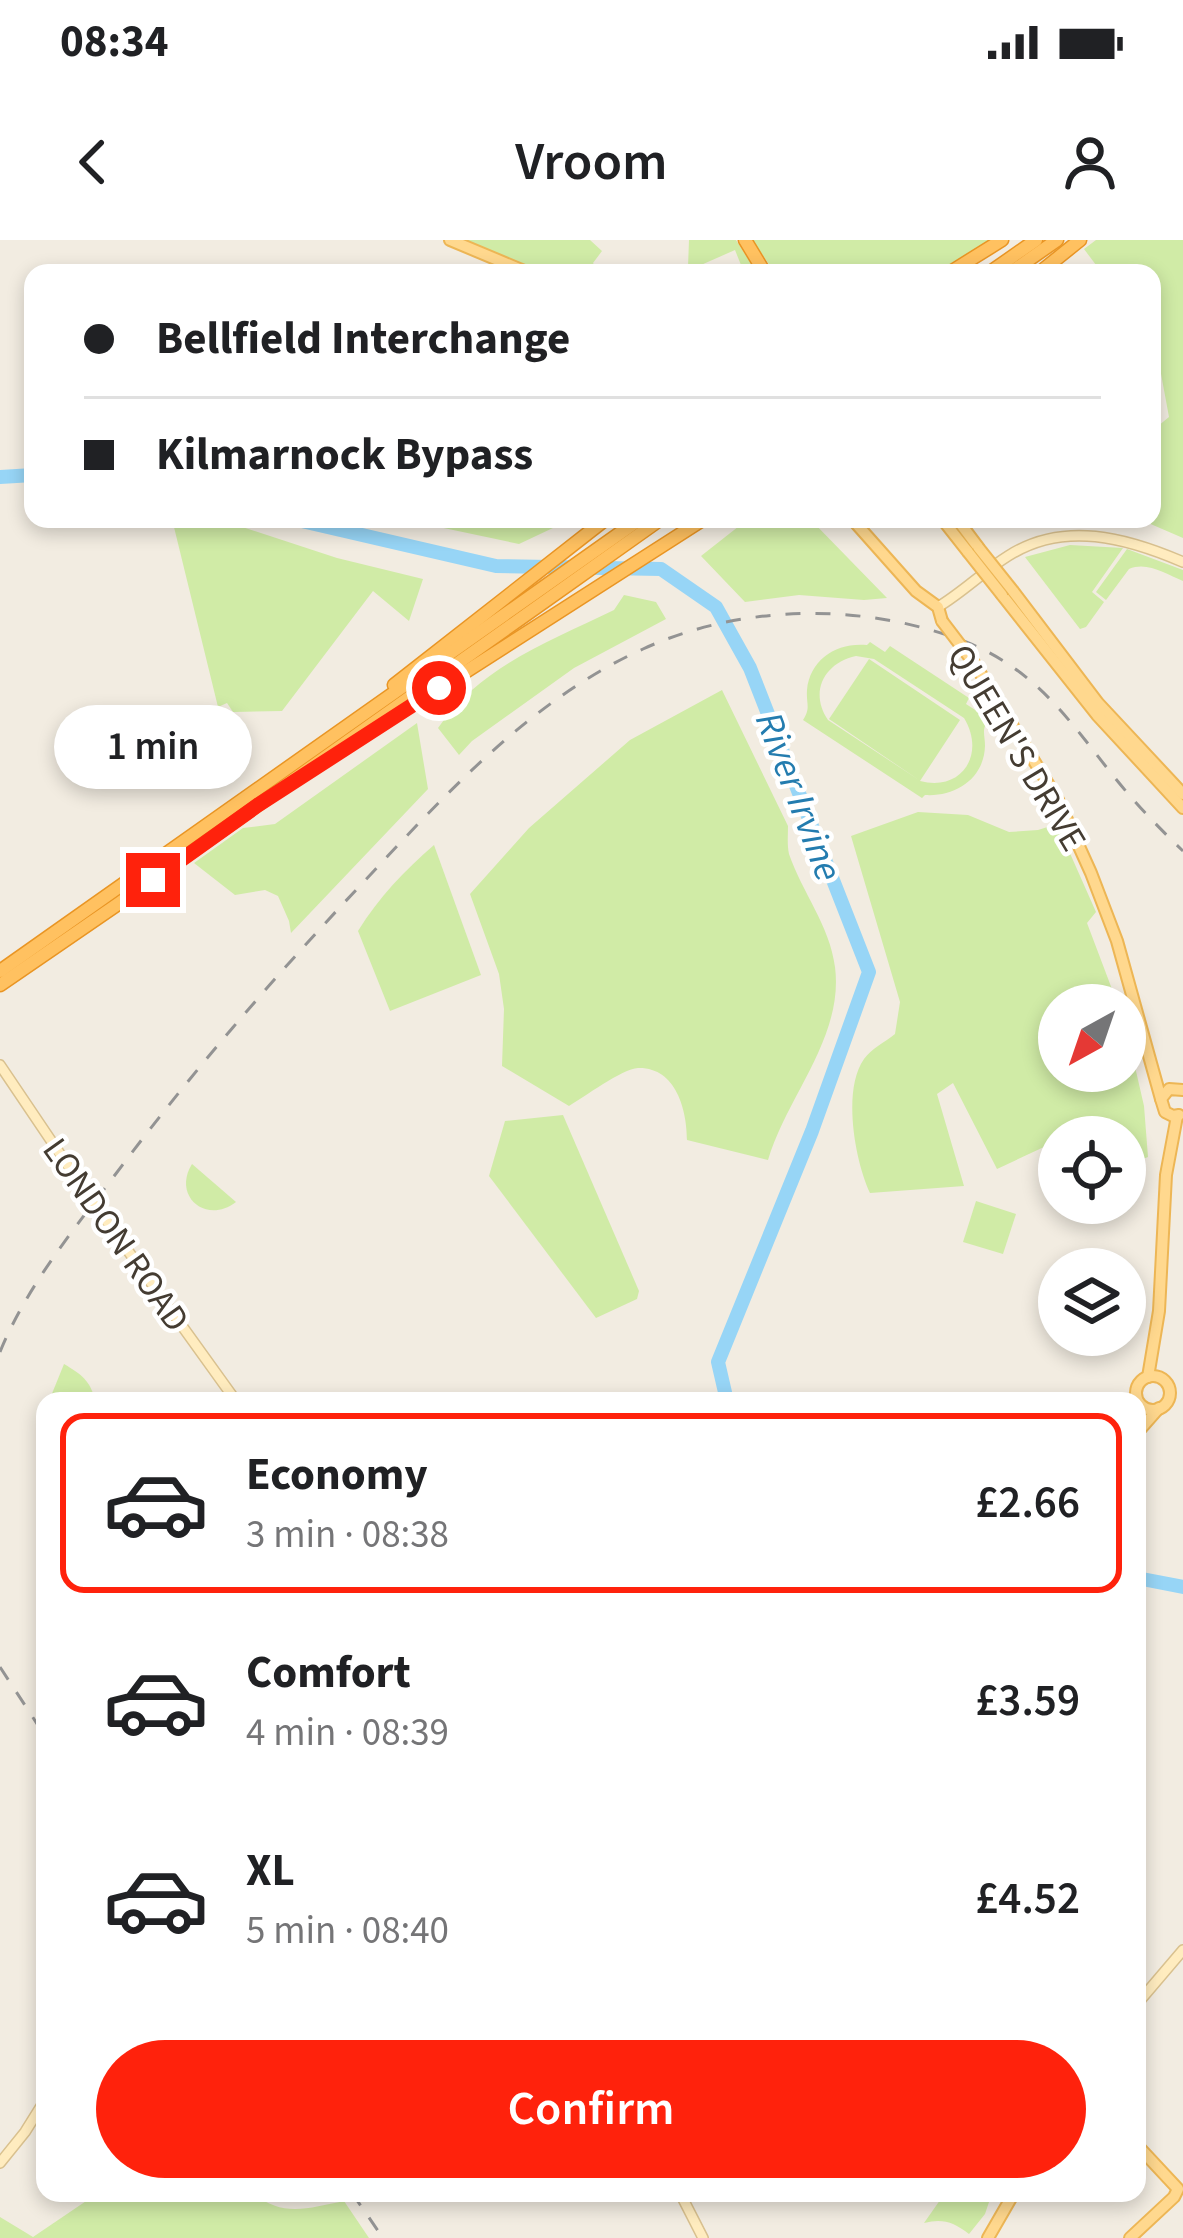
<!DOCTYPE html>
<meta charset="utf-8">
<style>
:root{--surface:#fff;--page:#f6f6f6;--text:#202124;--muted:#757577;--line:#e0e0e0;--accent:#ff220c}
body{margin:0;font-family:"Source Sans 3",sans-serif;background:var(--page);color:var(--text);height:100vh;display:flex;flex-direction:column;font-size:45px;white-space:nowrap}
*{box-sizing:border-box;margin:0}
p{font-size:39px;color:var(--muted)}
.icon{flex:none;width:66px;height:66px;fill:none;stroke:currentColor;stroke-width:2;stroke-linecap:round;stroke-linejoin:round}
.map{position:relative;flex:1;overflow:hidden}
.sheet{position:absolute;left:36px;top:1152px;width:1110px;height:810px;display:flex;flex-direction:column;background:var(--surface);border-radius:24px;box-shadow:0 6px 18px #0003}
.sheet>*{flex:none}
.banner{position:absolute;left:24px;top:24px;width:1137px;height:264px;border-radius:24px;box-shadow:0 6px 18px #0003;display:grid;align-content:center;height:264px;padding:0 60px;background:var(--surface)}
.needle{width:78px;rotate:220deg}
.fabs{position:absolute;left:1038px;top:744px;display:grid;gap:24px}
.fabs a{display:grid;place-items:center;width:108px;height:108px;border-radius:50%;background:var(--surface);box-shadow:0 6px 18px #0003;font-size:60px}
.end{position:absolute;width:54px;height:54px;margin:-27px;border:15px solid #ff220c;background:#fff;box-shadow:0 0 0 6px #fff}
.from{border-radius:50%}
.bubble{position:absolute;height:84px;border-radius:42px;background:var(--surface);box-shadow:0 6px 18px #0003;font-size:39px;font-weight:600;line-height:84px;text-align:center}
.banner b{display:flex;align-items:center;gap:42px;height:114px;font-size:45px}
.banner b+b{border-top:3px solid var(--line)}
.banner i{width:30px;height:30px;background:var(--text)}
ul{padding:21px 0 0;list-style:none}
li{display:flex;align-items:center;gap:36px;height:180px;margin:0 24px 18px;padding:0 36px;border:6px solid transparent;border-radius:24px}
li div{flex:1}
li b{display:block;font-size:45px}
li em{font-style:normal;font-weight:600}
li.selected{border-color:var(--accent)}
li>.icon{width:108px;height:108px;stroke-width:1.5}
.action{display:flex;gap:24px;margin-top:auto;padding:24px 60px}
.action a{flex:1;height:138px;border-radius:72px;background:var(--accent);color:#fff;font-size:48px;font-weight:600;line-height:138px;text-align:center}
.status{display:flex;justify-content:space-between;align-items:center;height:84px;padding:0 60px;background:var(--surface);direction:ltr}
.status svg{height:33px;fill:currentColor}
header{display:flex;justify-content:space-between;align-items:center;height:156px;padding:0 60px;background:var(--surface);font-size:54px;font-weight:600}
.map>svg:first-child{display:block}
.green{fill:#d0eba6;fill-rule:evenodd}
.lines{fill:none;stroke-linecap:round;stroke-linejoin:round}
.river{stroke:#97d5f6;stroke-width:14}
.secondary-casing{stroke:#d9c18f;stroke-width:12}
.primary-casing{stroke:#edb655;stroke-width:14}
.highway-casing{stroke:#e99524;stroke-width:15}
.secondary{stroke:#ffecbf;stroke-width:9}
.primary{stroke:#ffd88e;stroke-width:10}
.highway{stroke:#ffc160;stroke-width:12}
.rail{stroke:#939393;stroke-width:3;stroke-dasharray:15 15;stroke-linecap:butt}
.primary-bridge-casing{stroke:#edb655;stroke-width:14;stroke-linecap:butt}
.primary-bridge{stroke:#ffd88e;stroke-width:10}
.route{stroke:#ff220c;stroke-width:15}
.labels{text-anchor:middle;stroke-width:9;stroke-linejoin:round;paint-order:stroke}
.street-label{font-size:36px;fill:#443c32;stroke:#fff}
.water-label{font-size:39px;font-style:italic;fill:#237caf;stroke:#fff}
</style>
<div class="status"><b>08:34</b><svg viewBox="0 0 49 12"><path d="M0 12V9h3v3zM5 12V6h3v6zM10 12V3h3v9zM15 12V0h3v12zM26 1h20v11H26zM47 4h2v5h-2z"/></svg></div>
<header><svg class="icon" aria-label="back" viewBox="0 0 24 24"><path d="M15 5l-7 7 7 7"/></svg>Vroom<svg class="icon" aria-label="person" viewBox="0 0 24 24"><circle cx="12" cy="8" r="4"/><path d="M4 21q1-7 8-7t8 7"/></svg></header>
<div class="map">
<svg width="1183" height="1998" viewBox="0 0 1183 1998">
<rect width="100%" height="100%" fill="#f2ece1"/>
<g class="green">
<path d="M464,0H590L602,11L593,23L600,33H543Z"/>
<path d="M689,0H736L757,33H753L747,24L741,25L735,10L701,25L704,32L691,33L688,27Z"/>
<path d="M752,0H996L943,33H775Z"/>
<path d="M1096,0H1183V298L1146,282L1144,279H1152V191L1169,177L1159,123L1152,111V33H1102L1084,9Z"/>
<path d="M172,279H218L337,318L423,339L409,381L373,351L282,471L233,472L227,463L218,467Z"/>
<path d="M401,279H572L519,304Z"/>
<path d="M748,279H810L887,358L864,360L799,355L745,362L701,316Z"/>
<path d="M1070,305L1123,308L1092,352L1104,362L1086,387L1080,389L1025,317Z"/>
<path d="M1127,309L1183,330V341C1166,334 1147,321 1129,329L1106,360L1096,352Z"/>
<path d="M624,355L656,362L666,379L574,428L472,501L459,515L438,488C481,426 548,402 614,370Z"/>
<path d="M870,402L885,412L890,406L969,458L966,464L989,479C981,490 985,494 985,506C984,539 955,557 925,555L922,558L803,480C811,468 806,464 807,450C810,419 837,402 867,405ZM856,416L874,419L964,478C986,514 962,552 920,541L960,480L869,419L829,479L919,540L828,480C809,452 824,423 856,416Z"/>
<path d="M722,450L788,586C788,595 787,605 789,614C802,652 830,686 835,727C844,797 787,856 768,920L687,900C687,870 676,827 638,828C622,829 584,857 569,866L502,826L504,769L499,734L470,654L529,588L630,500Z"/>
<path d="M417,483L428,549L291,693L289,681L278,656L265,650L235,655L194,623L243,588L275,584Z"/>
<path d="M918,572L968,575L1009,592L1038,590L1057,584L1096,672L1087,683L1118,765H1059V831H1125V783L1144,866L1148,917L1125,926V897H1077L1074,892L1059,897V900L997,929L953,843L937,854L964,946L870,953C855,921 842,850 864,819C871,809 885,802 895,794L900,762L851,596Z"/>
<path d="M434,605L481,735L390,771L358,691C379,657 404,631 434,605Z"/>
<path d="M563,875L639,1051L637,1059L596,1078L489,936L505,881Z"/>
<path d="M192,924L236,962C206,985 172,956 192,924Z"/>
<path d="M976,961L1016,974L1003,1014L963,1002Z"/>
<path d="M64,1124C81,1134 91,1141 95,1161H49Z"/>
<path d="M98,1953H253C282,1978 309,1968 344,1961L369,1998H0V1977L33,1997Z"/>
<path d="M945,1953H992L985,1974L969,1994C954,1982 942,1978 924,1983Z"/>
</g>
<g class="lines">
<g class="river">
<path d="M0,237L33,235"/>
<path d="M293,279L496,326L661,329L716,367L750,428L869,732L812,891L718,1122L727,1161"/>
<path d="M1137,1338L1183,1347"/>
</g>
<g class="secondary-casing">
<g id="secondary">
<path d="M938,367C963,352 984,331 1008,316C1064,280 1127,298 1183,322"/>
<path d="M0,825L85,951L236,1161"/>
<path d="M1137,1764L1183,1710"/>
<path d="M0,1923L25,1892L45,1860"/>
<path d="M680,1953L703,1998"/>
</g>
</g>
<g class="primary-casing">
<g id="primary">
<path d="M450,0L529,33"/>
<path d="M852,279L916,351L938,367L942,381"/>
<path d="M942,279L968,312"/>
<path d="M957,279L978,307"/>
<path d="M1013,351L1098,463L1183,554"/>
<path d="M1002,355L1097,475L1183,568"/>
<path d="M974,423L1058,560L1091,633L1117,701L1161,859"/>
<path d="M1179,875L1173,876L1165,872L1161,859L1169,849L1183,850"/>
<circle cx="1153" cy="1153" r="17"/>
<path d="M1148,1137L1159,1071L1166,935L1177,876"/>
<path d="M1137,1193L1159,1168"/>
<path d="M988,1998L1014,1953"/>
<path d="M1130,1998L1174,1957L1178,1949L1137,1905"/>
</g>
</g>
<g class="highway-casing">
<g id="highway">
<path d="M745,0L765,33"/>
<path d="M949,33L1002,0"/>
<path d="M989,33L1036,0"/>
<path d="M1010,33L1057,0"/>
<path d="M1039,33L1080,0"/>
<path d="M394,445L606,279"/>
<path d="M417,463L704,279"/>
<path d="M0,731L640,279"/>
<path d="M0,745L118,664L661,279"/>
</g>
</g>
<use href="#secondary" class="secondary"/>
<use href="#primary" class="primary"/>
<use href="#highway" class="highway"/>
<g class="rail">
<path d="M0,1112C28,1043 79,983 124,923C201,821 284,726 372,633C451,548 536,457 643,409C743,363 869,362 971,404C1039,433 1071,483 1115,538C1136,564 1159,588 1183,611"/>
<path d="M0,1427L45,1496"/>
<path d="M352,1953L383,1998"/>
</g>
<g class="primary-bridge-casing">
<g id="primary-bridge">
<path d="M978,307L1013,351"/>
<path d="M968,312L1002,355"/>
<path d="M942,381L974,423"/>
</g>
</g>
<use href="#primary-bridge" class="primary-bridge"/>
</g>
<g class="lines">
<path class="route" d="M153,640L258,565L439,448"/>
</g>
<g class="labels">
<g class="street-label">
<text transform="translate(1018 507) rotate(59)" y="13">QUEEN'S DRIVE</text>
<text transform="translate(117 994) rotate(55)" y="13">LONDON ROAD</text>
</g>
<g class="water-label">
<text transform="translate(800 556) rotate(69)" y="14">River Irvine</text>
</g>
</g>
</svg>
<div class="fabs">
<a><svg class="needle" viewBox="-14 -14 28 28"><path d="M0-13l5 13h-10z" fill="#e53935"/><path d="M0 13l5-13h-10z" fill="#757577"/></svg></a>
<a><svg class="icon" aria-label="locate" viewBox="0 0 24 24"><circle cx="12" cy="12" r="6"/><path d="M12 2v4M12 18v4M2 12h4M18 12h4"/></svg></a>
<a><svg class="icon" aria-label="layers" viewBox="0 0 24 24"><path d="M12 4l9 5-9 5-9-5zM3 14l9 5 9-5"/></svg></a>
</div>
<i class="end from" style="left:439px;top:448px"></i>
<i class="end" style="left:153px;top:640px"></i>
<div class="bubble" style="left:54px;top:465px;width:198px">1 min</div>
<div class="banner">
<b><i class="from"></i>Bellfield Interchange</b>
<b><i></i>Kilmarnock Bypass</b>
</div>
<section class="sheet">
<ul>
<li class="selected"><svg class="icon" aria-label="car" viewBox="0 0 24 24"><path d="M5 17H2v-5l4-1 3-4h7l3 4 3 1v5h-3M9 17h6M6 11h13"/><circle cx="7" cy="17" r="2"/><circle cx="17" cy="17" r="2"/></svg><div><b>Economy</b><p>3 min · 08:38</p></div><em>£2.66</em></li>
<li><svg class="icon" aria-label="car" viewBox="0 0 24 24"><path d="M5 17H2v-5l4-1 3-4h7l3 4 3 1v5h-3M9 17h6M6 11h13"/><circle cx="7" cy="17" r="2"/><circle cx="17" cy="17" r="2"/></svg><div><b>Comfort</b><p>4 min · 08:39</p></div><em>£3.59</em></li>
<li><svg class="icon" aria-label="car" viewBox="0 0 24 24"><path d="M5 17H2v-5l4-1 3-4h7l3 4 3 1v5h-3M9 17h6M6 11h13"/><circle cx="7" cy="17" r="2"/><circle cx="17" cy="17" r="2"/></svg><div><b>XL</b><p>5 min · 08:40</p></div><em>£4.52</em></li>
</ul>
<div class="action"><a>Confirm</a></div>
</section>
</div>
